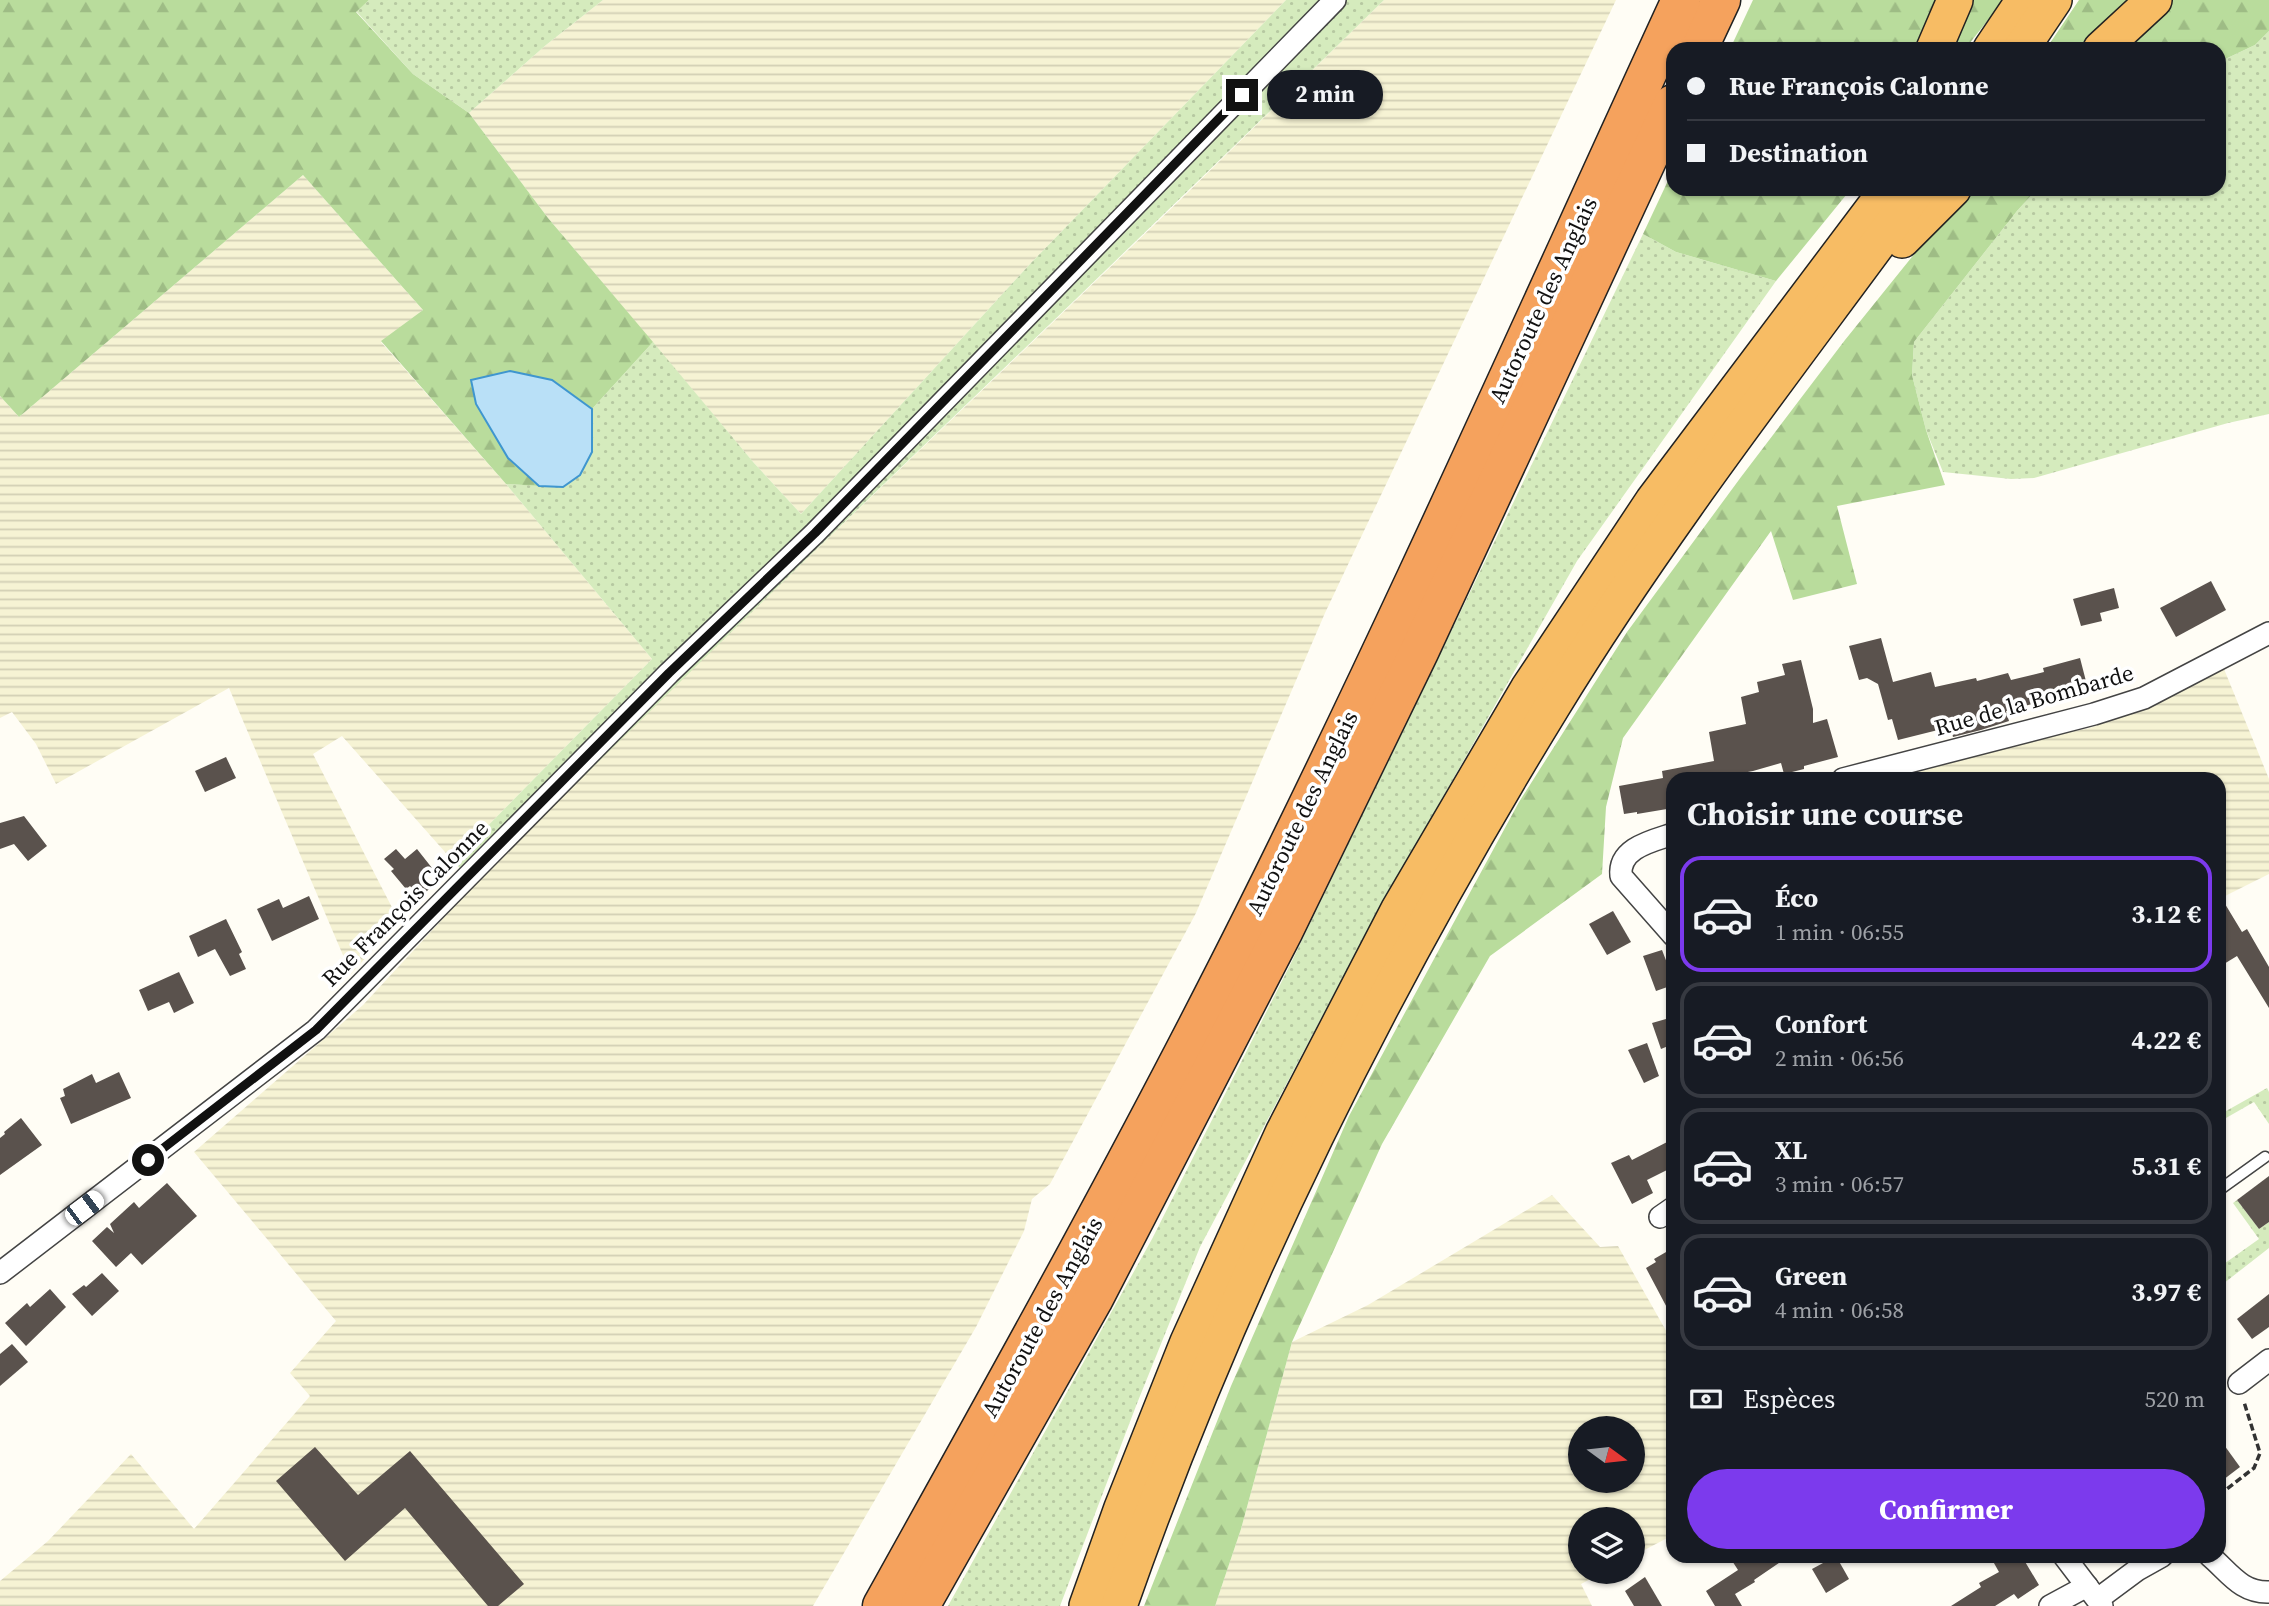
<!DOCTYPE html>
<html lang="fr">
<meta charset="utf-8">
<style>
:root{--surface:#171b24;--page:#242831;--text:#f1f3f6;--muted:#9ea1a6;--line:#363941;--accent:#7c3aed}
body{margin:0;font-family:"Source Serif 4",serif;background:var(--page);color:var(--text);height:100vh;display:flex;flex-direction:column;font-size:26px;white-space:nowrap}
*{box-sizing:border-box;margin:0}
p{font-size:23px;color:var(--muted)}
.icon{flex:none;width:38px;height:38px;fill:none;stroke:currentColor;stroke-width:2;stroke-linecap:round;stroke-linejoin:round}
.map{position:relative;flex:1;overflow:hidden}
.side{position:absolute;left:1666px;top:772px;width:560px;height:791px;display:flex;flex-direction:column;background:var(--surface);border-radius:21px;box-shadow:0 2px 5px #0004}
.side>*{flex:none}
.banner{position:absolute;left:1666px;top:42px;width:560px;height:154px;border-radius:21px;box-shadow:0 2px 5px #0004;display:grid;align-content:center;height:154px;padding:0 21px;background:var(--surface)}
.needle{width:46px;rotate:105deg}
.tools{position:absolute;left:1568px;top:1416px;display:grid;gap:14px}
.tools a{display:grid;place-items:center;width:77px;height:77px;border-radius:50%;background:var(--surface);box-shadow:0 2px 5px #0004;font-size:35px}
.end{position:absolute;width:32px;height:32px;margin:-16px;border:9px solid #111;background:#fff;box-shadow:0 0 0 4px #fff}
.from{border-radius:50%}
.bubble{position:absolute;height:49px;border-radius:24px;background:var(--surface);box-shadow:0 2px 5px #0004;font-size:23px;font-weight:700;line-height:49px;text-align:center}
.car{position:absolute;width:21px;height:42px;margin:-21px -10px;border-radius:9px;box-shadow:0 0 5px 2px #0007;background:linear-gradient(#fff 24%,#345 0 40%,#fff 0 76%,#345 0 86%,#fff 0)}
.banner b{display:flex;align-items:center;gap:24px;height:66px;font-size:26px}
.banner b+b{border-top:2px solid var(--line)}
.banner i{width:18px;height:18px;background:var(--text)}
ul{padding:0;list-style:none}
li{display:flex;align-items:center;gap:21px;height:116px;margin:0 14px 10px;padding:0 7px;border:4px solid var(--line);border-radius:21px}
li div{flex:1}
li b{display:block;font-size:26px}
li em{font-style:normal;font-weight:700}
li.active{border-color:var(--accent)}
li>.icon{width:63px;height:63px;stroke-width:1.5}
h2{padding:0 21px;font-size:32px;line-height:84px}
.pay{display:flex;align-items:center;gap:18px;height:77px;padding:0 21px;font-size:26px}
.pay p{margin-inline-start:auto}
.cta{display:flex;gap:14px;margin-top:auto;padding:14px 21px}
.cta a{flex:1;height:80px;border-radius:42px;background:var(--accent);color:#fff;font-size:28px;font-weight:700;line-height:80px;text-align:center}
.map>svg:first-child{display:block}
.farmland{fill:url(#farmland-rules);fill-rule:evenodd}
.grass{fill:url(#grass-dots)}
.forest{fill:url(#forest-firs)}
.water{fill:#b9e0f7;stroke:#3f96cf;stroke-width:2}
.building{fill:#5a524d}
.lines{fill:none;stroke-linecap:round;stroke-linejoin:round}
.service-casing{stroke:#444;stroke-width:13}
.minor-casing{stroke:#444;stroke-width:24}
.trunk-casing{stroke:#222;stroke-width:38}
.motorway-casing{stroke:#222;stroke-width:41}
.path{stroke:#333;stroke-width:3.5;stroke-dasharray:7 3.5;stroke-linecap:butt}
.service{stroke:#fff;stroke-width:10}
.minor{stroke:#fff;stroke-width:21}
.trunk{stroke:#f7bc64;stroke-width:35}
.motorway{stroke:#f5a25d;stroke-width:38}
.route{stroke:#111;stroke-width:9}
.labels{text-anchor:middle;stroke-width:7;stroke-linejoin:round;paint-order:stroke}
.street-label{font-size:23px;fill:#111;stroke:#fff}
</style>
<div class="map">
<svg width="2269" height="1606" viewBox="0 0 2269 1606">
<defs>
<pattern id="farmland-rules" width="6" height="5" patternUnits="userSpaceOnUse" patternTransform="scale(1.75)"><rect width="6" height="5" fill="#f6f3d4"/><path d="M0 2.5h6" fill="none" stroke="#d2cfb5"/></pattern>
<pattern id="grass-dots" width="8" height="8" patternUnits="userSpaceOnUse" patternTransform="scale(1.75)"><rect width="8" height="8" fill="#d5ebbd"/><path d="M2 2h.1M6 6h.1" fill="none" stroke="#b6c8a1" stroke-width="1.8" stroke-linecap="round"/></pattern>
<pattern id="forest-firs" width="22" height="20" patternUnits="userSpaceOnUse" patternTransform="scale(1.75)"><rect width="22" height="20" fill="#b9dc9c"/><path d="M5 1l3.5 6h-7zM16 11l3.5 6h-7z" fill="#9ebc85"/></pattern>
</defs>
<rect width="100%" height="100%" fill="#fffdf5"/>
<g class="farmland">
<path d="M603,0H1286L1030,264L801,514L754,463L548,218L469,113L546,45Z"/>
<path d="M1384,0H1616L1325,613L1196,913L1050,1184L1032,1199L1024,1231L976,1327L813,1606H0V1581L48,1541L131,1454L194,1529L310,1396L290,1373L336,1321L194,1152L363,1005L475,884L638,721L1179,201Z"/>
<path d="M303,175L423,310L381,342L506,484L652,659L453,861L342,736L313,754L399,921L351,974L229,688L56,784L36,744L12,712L0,718V396L19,417Z"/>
<path d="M2224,669L2269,779V874L2219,899V779H1892L2041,738L2090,728L2166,698Z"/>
<path d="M1552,1195L1600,1247L1618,1246L1673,1343V1535L1633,1556V1519H1580V1572H1604L1581,1584L1592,1606H1215L1241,1529L1292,1342L1368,1305ZM1580,1428H1633V1480H1580Z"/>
</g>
<g class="grass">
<path d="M369,0H603L546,45L469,113L413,74L356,11Z"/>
<path d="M1286,0H1384C1082,296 774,586 475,884L453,861L652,659L506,484L563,487L592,452V409L653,342L754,463L801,514L1030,264Z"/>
<path d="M2269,31V414L2228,423L2034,478L2011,479L1943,472L1926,430L1912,375L1914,342L2017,211L2037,189H2219V62L2255,45Z"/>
<path d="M1643,234L1676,252L1776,281L1577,561L1377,913L1200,1247L1136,1406L1060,1606H948L1152,1239L1290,965Z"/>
<path d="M2267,1088L2269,1092V1124L2254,1102L2219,1122V1115Z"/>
<path d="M2237,1200L2259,1229L2269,1222V1248L2219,1287V1263L2221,1266L2259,1239L2233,1203Z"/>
</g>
<g class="forest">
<path d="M0,0H369L356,12L413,74L469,113L548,218L653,342L592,409L552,380L476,404L508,458L539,486L506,484L381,341L423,310L303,175L19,417L0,396Z"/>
<path d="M1753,0H2004L1965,49H1730Z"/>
<path d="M2079,0H2269V31L2255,45L2219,62V49H2046Z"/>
<path d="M1673,170V189H1851L1776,281L1676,252L1643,234Z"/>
<path d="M1976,189H2037L2017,211L1914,342L1912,375L1926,430L1945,485L1837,506L1857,584L1793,600L1771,531L1623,738L1606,807L1602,874L1490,956L1382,1144L1292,1342L1241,1529L1215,1606H1144L1231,1386L1349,1116L1519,802L1627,632L1741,477L1845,340L1932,232Z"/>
</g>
<path class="water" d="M510,371L552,380L592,409V452L580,475L563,487L539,486L508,458L476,404L471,380Z"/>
<g class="building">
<path d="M2211,581L2226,610L2176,637L2160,608Z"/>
<path d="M2114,588L2119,608L2100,613L2102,621L2081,626L2073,599Z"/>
<path d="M1881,638L1893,682L1931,672L1935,687L1976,678L1977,681L2008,673L2011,680L2044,672L2043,668L2080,658L2088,689L2006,711L2009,721L1981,730L1953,737L1950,727L1898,740L1892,719L1888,720L1878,684L1867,678L1859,680L1849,646Z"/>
<path d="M1801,660L1813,709V723L1827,719L1838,757L1804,766V769L1784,774L1781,763L1753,771L1711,779H1673V808L1637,814V812L1624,814L1619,786L1663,778L1662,771L1714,761L1709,732L1746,724L1741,697L1759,692L1757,682L1785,675L1782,664Z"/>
<path d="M226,757L236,778L205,792L195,771Z"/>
<path d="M24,816L47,846L28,861L14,844L0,849V823Z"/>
<path d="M396,849L405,859L417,849L432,868L421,877L430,888L421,897L410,886L406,889L391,871L394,869L384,859Z"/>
<path d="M2219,894L2242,932L2247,929L2269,967V1008L2237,956L2219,967Z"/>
<path d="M309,896L319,919L272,941L257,909L279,899L283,908Z"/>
<path d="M1613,911L1631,942L1607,955L1589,924Z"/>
<path d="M226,919L242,952L239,954L246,969L230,976L215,949L198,957L189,936Z"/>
<path d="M1662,950L1667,963L1673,962V985L1656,991L1643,956Z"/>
<path d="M179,972L194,1003L174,1013L169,1002L148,1011L139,990Z"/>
<path d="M1673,1017V1044L1661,1049L1652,1023Z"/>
<path d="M1647,1043L1659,1076L1644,1083L1628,1050Z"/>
<path d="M119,1072L131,1098L71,1124L60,1098L65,1096L63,1089L92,1074L96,1083Z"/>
<path d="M21,1118L42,1145L0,1175V1138L5,1134L4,1132Z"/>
<path d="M1673,1139V1167L1647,1180L1653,1193L1632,1204L1611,1163L1629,1155L1632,1160Z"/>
<path d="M2269,1176V1222L2259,1229L2237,1200Z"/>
<path d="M167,1183L197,1216L142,1265L131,1253L116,1267L92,1241L107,1227L114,1233L110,1224L134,1202L139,1208Z"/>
<path d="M1673,1248V1319L1646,1268L1656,1262L1654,1259Z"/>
<path d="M102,1273L119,1291L92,1316L72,1294L84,1285L86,1287Z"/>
<path d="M50,1289L66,1307L26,1346L5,1323L27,1303L30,1307Z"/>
<path d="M2269,1294V1327L2252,1339L2237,1319Z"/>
<path d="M12,1344L28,1362L0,1386V1354Z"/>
<path d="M2219,1438L2240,1467L2219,1483Z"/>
<path d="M315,1447L358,1495L410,1451L524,1584L498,1606H488L405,1508L345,1561L276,1481Z"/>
<path d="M1729,1556H1789L1754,1580L1755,1582L1735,1594L1742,1606H1715L1706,1591L1738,1570Z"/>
<path d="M1836,1556L1849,1579L1826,1593L1812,1569Z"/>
<path d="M1990,1556H2015L2019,1563L2024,1560L2039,1585L2018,1599L2014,1594L1995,1606H1951L1981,1587L1979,1583L1999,1572Z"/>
<path d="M1645,1577L1662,1606H1634L1625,1591Z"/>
</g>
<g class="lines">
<g class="service-casing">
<path id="service" d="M2219,1190L2265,1157"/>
</g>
<g class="minor-casing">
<g id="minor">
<path d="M1843,779L2094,714L2144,698L2269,633"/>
<path d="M1673,834C1652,841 1618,848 1621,876L1673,935"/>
<path d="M1660,1217L1673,1208"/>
<path d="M0,1273L316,1030L669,673L815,533L1335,0"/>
<path d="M2239,1383L2269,1360"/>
<path d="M2064,1556L2102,1606"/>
<path d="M2210,1556C2229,1572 2241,1593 2269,1592"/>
<path d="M2098,1599L2137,1570L2162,1556"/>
<path d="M2050,1606L2087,1586"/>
</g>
</g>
<g class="trunk-casing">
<g id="trunk">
<path d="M1934,49L1955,0"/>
<path d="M1991,49L2024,0"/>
<path d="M2021,49L2054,0"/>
<path d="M2101,49L2154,0"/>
<path d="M1902,240L1953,189"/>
<path d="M1087,1606L1122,1508L1188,1342L1283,1133L1399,909L1528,689L1653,501L1888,189"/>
<path d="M1119,1606C1229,1291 1379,989 1553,705C1663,525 1794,359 1918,189"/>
</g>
</g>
<g class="motorway-casing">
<g id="motorway">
<path d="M1698,49L1721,0"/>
<path d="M882,1606C1009,1378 1137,1149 1254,915C1404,614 1540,306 1681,0"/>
<path d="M920,1606L1093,1300L1284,930L1419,652L1673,104"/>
</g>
</g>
<path class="path" d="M2219,1495L2254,1468L2260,1453L2244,1402"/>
<use href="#service" class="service"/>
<use href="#minor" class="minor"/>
<use href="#trunk" class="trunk"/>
<use href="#motorway" class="motorway"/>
</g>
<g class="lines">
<path class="route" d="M148,1160L316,1030L669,673L815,533L1242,95"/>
</g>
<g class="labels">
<g class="street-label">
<text transform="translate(1543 300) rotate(-65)" y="8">Autoroute des Anglais</text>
<text transform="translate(2034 700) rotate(-16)" y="8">Rue de la Bombarde</text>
<text transform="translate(1302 813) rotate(-64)" y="8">Autoroute des Anglais</text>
<text transform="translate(405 903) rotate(-45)" y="8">Rue François Calonne</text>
<text transform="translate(1042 1317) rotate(-61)" y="8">Autoroute des Anglais</text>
</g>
</g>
</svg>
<div class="tools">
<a><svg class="needle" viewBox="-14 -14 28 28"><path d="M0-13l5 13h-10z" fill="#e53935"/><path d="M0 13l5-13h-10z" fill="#9ea1a6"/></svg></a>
<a><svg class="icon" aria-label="layers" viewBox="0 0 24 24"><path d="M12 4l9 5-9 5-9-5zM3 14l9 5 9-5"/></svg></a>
</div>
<i class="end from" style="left:148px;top:1160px"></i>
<i class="end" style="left:1242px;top:95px"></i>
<div class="bubble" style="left:1267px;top:70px;width:116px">2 min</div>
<i class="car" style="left:84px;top:1208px;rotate:53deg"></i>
<div class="banner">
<b><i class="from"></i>Rue François Calonne</b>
<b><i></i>Destination</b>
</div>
<section class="side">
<h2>Choisir une course</h2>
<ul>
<li class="active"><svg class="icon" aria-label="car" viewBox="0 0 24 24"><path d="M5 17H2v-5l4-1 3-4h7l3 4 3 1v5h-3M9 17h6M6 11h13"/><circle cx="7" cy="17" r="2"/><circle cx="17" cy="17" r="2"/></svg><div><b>Éco</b><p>1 min · 06:55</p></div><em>3.12 €</em></li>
<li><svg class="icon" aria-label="car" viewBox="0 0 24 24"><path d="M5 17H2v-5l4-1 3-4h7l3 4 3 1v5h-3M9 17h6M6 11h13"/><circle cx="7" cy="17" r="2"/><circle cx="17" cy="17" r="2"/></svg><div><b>Confort</b><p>2 min · 06:56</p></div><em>4.22 €</em></li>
<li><svg class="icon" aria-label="car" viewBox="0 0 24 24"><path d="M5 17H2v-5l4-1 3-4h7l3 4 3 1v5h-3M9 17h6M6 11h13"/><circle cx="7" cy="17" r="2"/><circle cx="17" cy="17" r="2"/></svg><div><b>XL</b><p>3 min · 06:57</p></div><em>5.31 €</em></li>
<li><svg class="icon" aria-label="car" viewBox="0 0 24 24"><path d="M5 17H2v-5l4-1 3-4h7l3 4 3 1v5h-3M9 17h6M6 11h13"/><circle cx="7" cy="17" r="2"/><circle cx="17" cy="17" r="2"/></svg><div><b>Green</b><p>4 min · 06:58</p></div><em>3.97 €</em></li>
</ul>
<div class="pay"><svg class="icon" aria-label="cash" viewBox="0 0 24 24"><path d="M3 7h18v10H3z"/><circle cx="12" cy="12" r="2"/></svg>Espèces<p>520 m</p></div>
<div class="cta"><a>Confirmer</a></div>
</section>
</div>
